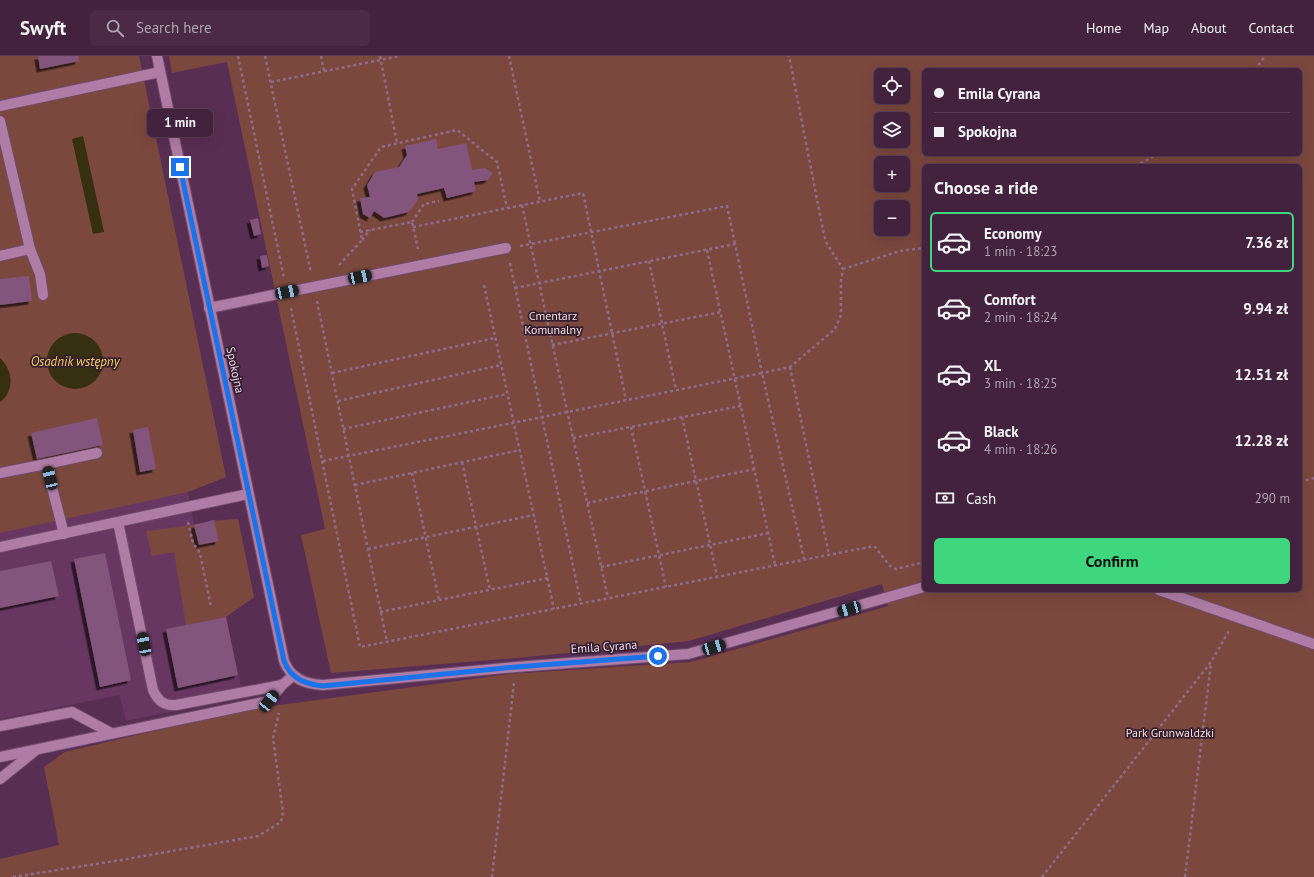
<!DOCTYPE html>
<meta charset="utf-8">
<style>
:root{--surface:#43223e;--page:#4a2a45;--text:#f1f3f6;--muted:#afa4b0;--line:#5b3f58;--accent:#3ed77d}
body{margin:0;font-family:"PT Sans",sans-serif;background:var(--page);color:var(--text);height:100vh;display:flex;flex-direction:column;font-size:15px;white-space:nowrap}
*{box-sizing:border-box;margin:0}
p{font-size:13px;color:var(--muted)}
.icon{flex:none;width:22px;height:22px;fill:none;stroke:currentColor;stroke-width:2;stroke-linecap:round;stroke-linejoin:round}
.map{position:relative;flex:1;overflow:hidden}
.side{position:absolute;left:922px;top:108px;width:380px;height:428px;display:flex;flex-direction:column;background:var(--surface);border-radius:6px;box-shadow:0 4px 16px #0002,0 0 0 1px var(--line)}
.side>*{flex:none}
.top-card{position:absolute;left:922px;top:12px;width:380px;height:88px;border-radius:6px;box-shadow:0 4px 16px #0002,0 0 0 1px var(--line);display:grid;align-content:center;height:88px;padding:0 12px;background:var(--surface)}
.buttons{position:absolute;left:874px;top:12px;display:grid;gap:8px}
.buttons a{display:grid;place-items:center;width:36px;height:36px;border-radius:6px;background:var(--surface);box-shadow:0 4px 16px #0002,0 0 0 1px var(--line);font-size:20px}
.end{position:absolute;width:18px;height:18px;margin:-9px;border:5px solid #1a73e8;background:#fff;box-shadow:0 0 0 2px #fff}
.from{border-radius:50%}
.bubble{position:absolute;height:28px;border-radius:6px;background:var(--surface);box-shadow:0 4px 16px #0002,0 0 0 1px var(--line);font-size:13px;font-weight:800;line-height:28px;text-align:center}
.car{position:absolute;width:12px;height:24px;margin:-12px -6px;border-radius:5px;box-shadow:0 0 3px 1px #0007;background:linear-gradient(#222 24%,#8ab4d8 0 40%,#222 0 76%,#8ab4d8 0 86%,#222 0)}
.top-card b{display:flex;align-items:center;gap:14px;height:38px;font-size:15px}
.top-card b+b{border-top:1px solid var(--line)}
.top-card i{width:10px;height:10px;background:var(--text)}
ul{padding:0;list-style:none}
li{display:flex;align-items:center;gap:12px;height:60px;margin:0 8px 6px;padding:0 4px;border:2px solid transparent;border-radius:6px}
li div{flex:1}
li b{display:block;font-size:15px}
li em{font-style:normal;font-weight:800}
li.active{border-color:var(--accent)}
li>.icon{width:36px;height:36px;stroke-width:1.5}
h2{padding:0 12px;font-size:18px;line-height:48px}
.pay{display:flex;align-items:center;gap:10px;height:44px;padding:0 12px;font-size:15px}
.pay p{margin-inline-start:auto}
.cta{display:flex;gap:8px;margin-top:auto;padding:8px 12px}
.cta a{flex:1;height:46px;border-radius:6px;background:var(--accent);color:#111;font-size:16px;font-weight:800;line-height:46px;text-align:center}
header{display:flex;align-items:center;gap:24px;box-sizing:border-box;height:56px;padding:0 20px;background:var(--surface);border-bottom:1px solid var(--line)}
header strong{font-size:19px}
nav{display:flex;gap:22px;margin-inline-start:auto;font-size:14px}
.search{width:280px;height:36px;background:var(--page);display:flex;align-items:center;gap:10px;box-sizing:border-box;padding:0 14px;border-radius:6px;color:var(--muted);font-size:15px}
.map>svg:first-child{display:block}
.built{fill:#683761}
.green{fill:#7b483d;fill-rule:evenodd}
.water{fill:#372f12}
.building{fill:#83547b;filter:url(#shadow)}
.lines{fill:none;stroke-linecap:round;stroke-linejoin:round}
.minor-casing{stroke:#704b6b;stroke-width:12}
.path{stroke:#906b8a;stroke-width:2.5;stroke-dasharray:3 3;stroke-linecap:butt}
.minor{stroke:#ae7ca5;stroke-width:10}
.route{stroke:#1a73e8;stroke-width:5}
.labels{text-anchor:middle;stroke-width:3.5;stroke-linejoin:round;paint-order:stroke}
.park-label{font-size:12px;fill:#f6ddd7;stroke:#331f2f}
.street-label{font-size:12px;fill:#f2d7ed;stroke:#331f2f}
.water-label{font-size:13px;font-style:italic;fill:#f6d257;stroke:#331f2f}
</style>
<header>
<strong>Swyft</strong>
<div class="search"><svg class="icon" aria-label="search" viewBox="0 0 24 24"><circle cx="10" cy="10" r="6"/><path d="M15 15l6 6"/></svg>Search here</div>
<nav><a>Home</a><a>Map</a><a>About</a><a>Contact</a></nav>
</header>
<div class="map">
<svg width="1314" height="821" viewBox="0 0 1314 821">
<defs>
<filter id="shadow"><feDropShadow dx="-3.5" dy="3.5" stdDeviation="0" flood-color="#0009"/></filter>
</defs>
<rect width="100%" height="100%" fill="#592e53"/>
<path class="built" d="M0,0H139L226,421L188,436L194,469L214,464L238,463L254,541L226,561L243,641L126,665L119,639L0,663Z"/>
<g class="green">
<path d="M0,0H139L226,421L188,436L0,477Z"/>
<path d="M169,0H1314V821H0V803L59,789L44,711L65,696L243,654L509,618L691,606L888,550L882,528L689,585L517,602L331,617L301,479L325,473L227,6L172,17ZM924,14H1300V98H924ZM881,19H903V41H881ZM881,63H903V85H881ZM881,107H903V129H881ZM924,110H1300V534H924ZM881,151H903V173H881Z"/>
<path d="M238,463L254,541L226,561L186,569L174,496L152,500L146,475C177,472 207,465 238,463Z"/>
</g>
<g class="water">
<path d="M83,80L104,176L93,178L72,83Z"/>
<circle cx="75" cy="305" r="28"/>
<path d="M0,302C13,314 15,335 0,346Z"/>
</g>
<g class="building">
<path d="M38,0H78L79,5L40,13Z"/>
<path d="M436,83L438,93L466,87L472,114L485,112L493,117L488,124L474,126L476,135L447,142L444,132L417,138L418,144L409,156L384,162L374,155L370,162L363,158L360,142L370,141L367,129L375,116L399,111L407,99L405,90Z"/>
<path d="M258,162L261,178L254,180L250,164Z"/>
<path d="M267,199L269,210L262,212L260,200Z"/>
<path d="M29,220L32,245L0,249V223Z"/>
<path d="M97,362L103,389L37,403L31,377Z"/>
<path d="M148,371L156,413L140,416L133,374Z"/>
<path d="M214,464L219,485L199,489L194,469Z"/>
<path d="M105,497L131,624L100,631L74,503Z"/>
<path d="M51,505L59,540L0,552V515Z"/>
<path d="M226,561L238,619L178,632L166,573Z"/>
</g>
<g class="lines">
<g class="minor-casing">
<g id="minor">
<path d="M157,0L284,605C291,623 305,628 323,629L516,611L688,598L924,531"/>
<path d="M0,50L160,16"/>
<path d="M0,65L30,193L0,200"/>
<path d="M30,193L40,218L43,239"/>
<path d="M209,252L506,192"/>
<path d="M46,408L97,397"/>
<path d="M0,417L46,408L64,478"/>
<path d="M118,466L153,634C158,645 164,650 176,649L282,629L293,620"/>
<path d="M0,491L248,438"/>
<path d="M1159,534L1314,588"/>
<path d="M0,670L72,656L111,677"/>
<path d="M0,701L269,645L282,629"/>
<path d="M0,723L36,694"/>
</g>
</g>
<g class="path">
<path d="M238,0L284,222"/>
<path d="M265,0L311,217"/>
<path d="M321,0L324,15"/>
<path d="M380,0L397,87"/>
<path d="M509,0L540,146"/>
<path d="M1255,14L1265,0"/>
<path d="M271,26L400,0"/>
<path d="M1135,110L1158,98"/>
<path d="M522,149L608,542"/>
<path d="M412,166L424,148L439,145"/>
<path d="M413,171L583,137L626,344"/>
<path d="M360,176L412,166L418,193"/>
<path d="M362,184L370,174"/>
<path d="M520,190L727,150L735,188"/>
<path d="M707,194L775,509"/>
<path d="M649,205L676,334"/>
<path d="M510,207L581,548"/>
<path d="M339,209L362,184L352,133L381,91L457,74L497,106L507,152"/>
<path d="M843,213L900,195L924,192"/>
<path d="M484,229L554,553"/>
<path d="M515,232L735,188L762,317L790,311L835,273L841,259V225L843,213L827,188L824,179L789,0"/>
<path d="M317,245L387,586"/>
<path d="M291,252L360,591L874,490L890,510L896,513L924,506"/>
<path d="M552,289L721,256"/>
<path d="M790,311L829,499"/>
<path d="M332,317L495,282"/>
<path d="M338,345L501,309"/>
<path d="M682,361L717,520"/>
<path d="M631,371L666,531"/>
<path d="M343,373L507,338"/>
<path d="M573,382L741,350"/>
<path d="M323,405L762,317L804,503"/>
<path d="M462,406L490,534"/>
<path d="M412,417L439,544"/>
<path d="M1300,426L1314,422"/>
<path d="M355,429L520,394"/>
<path d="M587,447L755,413"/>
<path d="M188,466L193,487L200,497L211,551"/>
<path d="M368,493L534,459"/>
<path d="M601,511L769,477"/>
<path d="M380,556L548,522"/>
<path d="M13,821L115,805L258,780L281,766L283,756L273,682L279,657"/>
<path d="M492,821L514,627"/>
<path d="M1042,821L1211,606L1229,575"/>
<path d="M1185,821L1211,607"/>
</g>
<use href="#minor" class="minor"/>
</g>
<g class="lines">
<path class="route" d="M180,111L284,605C291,623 305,628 323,630L516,611L658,600"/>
</g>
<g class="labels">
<g class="park-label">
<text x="553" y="264">Cmentarz<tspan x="553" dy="14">Komunalny</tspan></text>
<text x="1170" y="681">Park Grunwaldzki</text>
</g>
<g class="street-label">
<text transform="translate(235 314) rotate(78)" y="4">Spokojna</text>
<text transform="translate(604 591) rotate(-4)" y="4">Emila Cyrana</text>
</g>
<g class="water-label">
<text x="75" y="310">Osadnik wstępny</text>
</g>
</g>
</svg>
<div class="buttons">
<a><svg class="icon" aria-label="locate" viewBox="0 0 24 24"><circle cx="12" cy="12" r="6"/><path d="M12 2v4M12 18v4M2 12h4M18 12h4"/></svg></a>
<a><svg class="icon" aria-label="layers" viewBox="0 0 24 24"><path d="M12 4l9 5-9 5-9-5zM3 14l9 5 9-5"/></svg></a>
<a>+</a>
<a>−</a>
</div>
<i class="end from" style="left:658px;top:600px"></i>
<i class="end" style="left:180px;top:111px"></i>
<div class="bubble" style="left:147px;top:53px;width:66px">1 min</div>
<i class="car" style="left:360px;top:221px;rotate:78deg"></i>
<i class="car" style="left:287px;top:236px;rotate:78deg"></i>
<i class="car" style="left:50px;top:422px;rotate:346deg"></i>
<i class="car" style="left:849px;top:553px;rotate:254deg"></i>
<i class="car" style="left:144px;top:588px;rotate:349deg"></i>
<i class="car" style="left:714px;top:591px;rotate:74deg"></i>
<i class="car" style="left:269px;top:645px;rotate:39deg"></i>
<div class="top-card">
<b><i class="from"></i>Emila Cyrana</b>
<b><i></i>Spokojna</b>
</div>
<section class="side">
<h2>Choose a ride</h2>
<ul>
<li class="active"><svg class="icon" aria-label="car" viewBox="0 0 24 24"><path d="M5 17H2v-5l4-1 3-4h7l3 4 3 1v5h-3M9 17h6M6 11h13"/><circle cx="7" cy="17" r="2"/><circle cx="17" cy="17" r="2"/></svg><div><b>Economy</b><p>1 min · 18:23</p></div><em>7.36 zł</em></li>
<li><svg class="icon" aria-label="car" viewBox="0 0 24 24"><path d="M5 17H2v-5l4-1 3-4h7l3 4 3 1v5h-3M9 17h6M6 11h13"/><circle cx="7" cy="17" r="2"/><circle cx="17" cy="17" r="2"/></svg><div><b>Comfort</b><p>2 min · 18:24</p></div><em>9.94 zł</em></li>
<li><svg class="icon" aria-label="car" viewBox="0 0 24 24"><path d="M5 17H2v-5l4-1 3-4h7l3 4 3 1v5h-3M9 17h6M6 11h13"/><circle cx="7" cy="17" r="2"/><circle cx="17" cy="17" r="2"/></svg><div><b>XL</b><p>3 min · 18:25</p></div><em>12.51 zł</em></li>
<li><svg class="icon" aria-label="car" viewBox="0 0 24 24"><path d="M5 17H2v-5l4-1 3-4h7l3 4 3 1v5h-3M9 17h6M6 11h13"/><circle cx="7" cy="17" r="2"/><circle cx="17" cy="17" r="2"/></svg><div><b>Black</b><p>4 min · 18:26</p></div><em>12.28 zł</em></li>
</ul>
<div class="pay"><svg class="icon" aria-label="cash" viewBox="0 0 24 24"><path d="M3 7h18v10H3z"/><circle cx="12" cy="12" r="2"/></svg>Cash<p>290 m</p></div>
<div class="cta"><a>Confirm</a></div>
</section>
</div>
